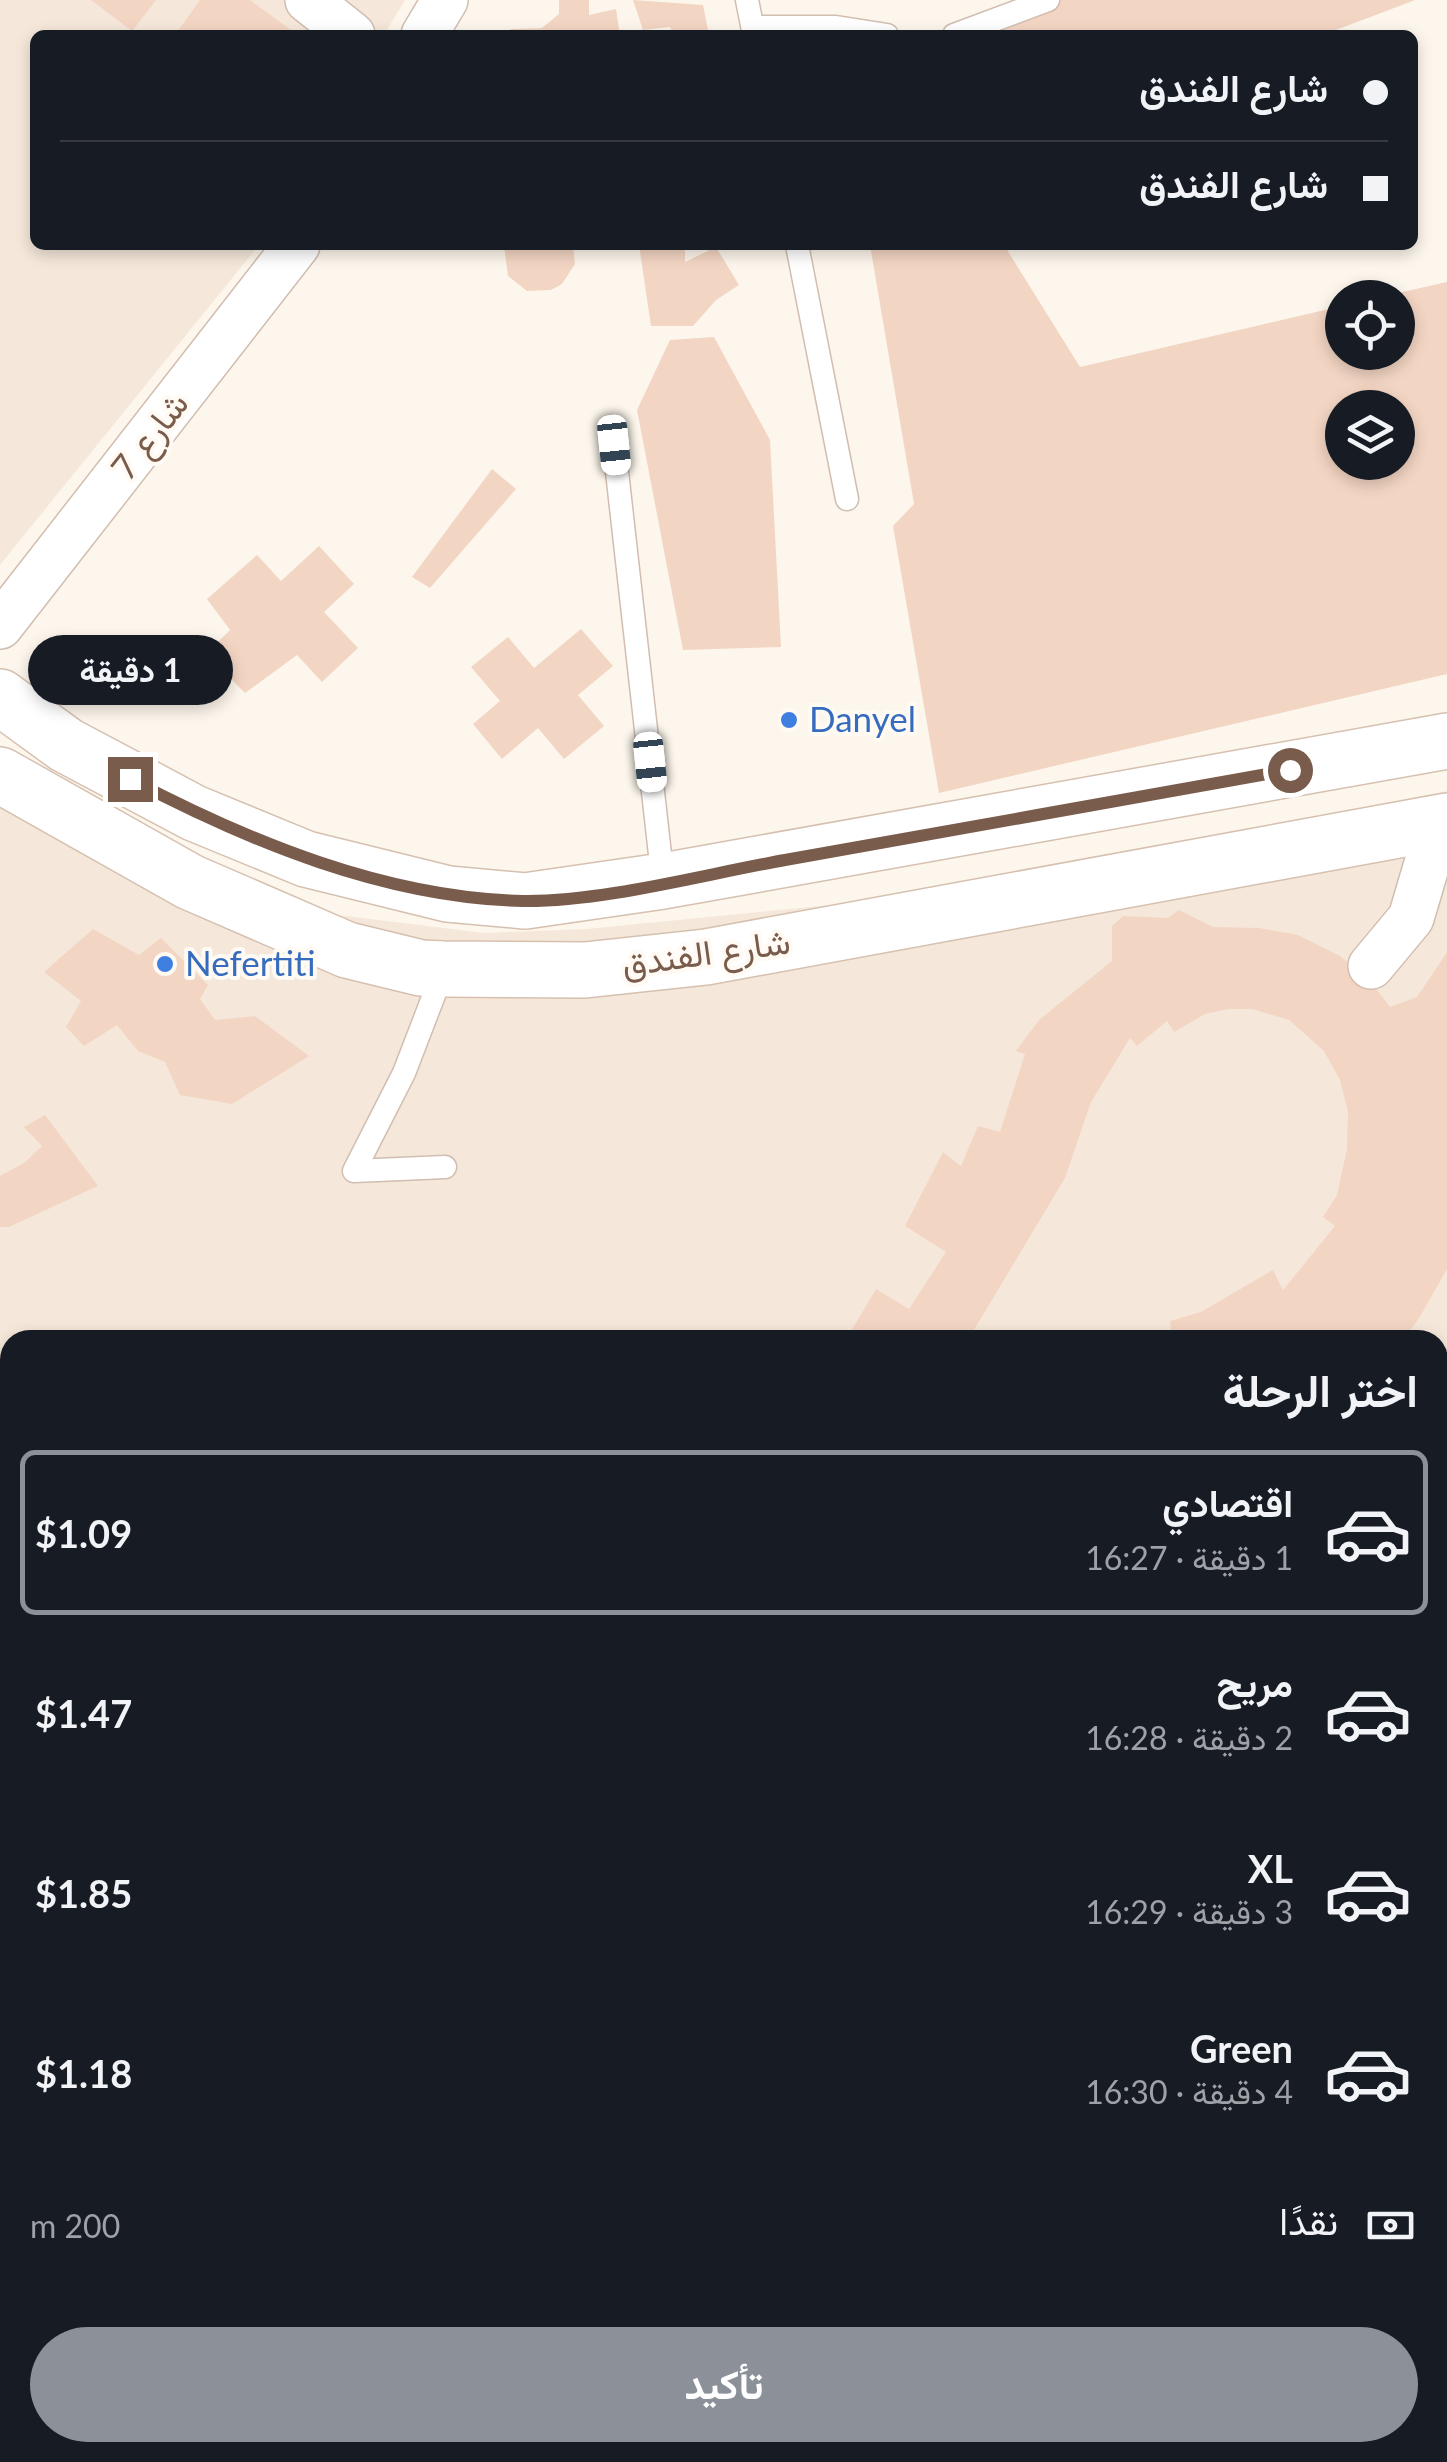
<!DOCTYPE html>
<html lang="ar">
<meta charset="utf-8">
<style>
:root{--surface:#171b24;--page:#20242c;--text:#f1f3f6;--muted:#9ea1a6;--line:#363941;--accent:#8c9099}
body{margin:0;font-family:Lato,Vazirmatn,sans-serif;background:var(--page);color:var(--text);direction:rtl;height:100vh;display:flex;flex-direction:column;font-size:38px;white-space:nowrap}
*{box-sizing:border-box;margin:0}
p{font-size:32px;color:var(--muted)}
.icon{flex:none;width:55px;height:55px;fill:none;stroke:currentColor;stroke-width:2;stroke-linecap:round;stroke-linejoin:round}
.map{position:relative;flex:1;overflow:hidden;direction:ltr}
.side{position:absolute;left:0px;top:1330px;width:1448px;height:1132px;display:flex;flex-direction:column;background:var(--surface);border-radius:30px 30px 0 0;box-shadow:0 5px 15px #0003;direction:rtl}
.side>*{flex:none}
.guide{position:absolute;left:30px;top:30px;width:1388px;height:220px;border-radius:15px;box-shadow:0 5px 15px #0003;direction:rtl;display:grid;align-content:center;height:220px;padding:0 30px;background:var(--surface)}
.fabs{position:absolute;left:1325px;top:280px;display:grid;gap:20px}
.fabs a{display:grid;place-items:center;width:90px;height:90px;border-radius:50%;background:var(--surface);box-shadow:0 5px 15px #0003;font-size:50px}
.end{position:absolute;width:45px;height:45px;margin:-22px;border:12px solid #7a5c4d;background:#fff;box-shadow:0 0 0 5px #fff}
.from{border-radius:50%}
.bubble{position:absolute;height:70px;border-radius:35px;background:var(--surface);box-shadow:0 5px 15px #0003;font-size:32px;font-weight:700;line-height:70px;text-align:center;direction:rtl}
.car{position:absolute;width:30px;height:60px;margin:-30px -15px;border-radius:12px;box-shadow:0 0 8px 2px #0007;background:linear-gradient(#fff 24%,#345 0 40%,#fff 0 76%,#345 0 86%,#fff 0)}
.guide b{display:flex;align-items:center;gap:35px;height:95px;font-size:38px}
.guide b+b{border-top:2px solid var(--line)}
.guide i{width:25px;height:25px;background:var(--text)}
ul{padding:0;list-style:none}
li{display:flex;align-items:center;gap:30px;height:165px;margin:0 20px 15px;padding:0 10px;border:5px solid transparent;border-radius:15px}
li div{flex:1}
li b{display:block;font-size:38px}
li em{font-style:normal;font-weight:700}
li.active{border-color:var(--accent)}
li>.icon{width:90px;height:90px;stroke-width:1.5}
h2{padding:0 30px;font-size:45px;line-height:120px}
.pay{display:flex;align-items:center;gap:25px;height:110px;padding:0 30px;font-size:38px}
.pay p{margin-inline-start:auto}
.action{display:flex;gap:20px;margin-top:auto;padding:20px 30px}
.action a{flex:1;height:115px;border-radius:60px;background:var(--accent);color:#fff;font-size:40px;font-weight:700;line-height:115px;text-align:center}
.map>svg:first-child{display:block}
.residential{fill:#f5e8da;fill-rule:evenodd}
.building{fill:#f3d5c3;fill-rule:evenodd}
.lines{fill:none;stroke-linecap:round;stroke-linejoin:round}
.lane-casing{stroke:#d1beb0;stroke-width:25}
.street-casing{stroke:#d1beb0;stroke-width:48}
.secondary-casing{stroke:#d6c0b0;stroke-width:58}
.path{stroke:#d9b8a5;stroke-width:6;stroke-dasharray:2.5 8;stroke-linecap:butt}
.lane{stroke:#fff;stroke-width:22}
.street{stroke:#fff;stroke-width:45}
.secondary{stroke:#fff;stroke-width:55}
.route{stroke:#7a5c4d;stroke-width:12}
.shop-dot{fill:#3f7fe0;stroke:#fffaf3;stroke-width:4}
.labels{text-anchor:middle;stroke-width:8;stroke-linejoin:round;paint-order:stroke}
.street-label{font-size:35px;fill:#7a5c4d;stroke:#fffaf3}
.shop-label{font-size:35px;fill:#366cbe;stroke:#fffaf3;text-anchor:start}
</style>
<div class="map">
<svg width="1447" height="2462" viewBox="0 0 1447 2462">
<rect width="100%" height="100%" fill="#fdf6ec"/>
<g class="residential">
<path d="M0,0H405L384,35H35V245H259L0,565Z"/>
<path d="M0,745L255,888L330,914L484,933L587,929L892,899L1447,791V2462H0ZM10,1340H1438V2452H10Z"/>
</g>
<g class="building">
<path d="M91,0H156L132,31Z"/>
<path d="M200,0H250L291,30L287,35H175Z"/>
<path d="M559,0H589V15L616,9L620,35H508L511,29L542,28L559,14Z"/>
<path d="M633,0L703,5L709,35H673L670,27L643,30Z"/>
<path d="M1037,0H1415L1323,35H927Z"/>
<path d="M504,245H573L575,264L562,284L551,290L527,291L508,276Z"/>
<path d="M639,245H685V262L716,247L739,285L716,300L693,326H651Z"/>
<path d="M870,245H1004L1080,367L1342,306V352H1398V298L1385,296L1447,282V674L939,793L893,526L914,504ZM1342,408H1398V462H1342Z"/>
<path d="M714,337L770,440L781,647L683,650L637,410L670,340Z"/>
<path d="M492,469L516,489L430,588L412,577Z"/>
<path d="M319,546L354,584L324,612L358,648L322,682L297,655L245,693L206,654L230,630L207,599L257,555L281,581Z"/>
<path d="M581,629L613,666L578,695L604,726L564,759L538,728L502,759L473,724L500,701L471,667L508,637L534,668Z"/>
<path d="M1179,910L1213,927L1259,928L1298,935L1340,956L1370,981L1390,1007L1417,997L1447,952V1269L1418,1320L1402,1340H1172L1170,1321L1201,1312L1273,1270L1283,1290L1335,1226L1323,1217L1337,1195L1347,1149L1348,1112L1340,1080L1324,1051L1289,1020L1252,1009H1229L1205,1014L1174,1032L1167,1021L1137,1046L1130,1038L1091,1102L1065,1178L968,1340H846L876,1289L909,1309L946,1252L905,1226L943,1152L961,1166L978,1126L1000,1132L1025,1054L1016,1051L1039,1020L1112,961V926L1123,916L1168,918Z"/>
<path d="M93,929L139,955L161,938L208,985L200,999L215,1020L255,1016L309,1056L232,1104L180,1095L165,1062L138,1051L117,1025L84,1046L66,1027L81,1001L44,972Z"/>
<path d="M45,1115L98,1186L9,1227H0V1176L24,1163L42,1146L24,1127Z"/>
<path d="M1447,2286V2371L1438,2362V2298Z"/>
<path d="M1438,2449L1447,2462H1332L1340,2452Z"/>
<path d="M603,2452H810L802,2462H611Z"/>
</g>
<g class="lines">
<g class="lane-casing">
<g id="lane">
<path d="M747,0L754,35"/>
<path d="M753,27H836L887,35"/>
<path d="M954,35L1048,0"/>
<path d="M797,245L847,499"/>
<path d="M614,445L663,881"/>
<path d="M444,969L404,1073L354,1171L445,1167"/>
</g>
</g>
<g class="street-casing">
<g id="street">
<path d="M308,0L352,35"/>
<path d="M424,35L445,0"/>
<path d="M0,626L297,245"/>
<path d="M1371,966L1411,918L1439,823"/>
<path d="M1438,1381L1447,1373"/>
<path d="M1438,1476L1447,1492"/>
<path d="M1132,2452L1138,2462"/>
<path d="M1039,2462L1044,2452"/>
</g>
</g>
<g class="secondary-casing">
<g id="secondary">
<path d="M0,697L66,745L194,813L306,859L448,894L525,901L663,881L1447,741"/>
<path d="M0,775L190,882L347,950L421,968L444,969L585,970L706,957L1447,821"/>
</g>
</g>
<g class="path">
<path d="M0,1659L10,1674"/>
<path d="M1438,2076L1447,2085"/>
<path d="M1438,2432L1447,2441"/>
</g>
<use href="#lane" class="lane"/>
<use href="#street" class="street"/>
<use href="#secondary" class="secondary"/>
</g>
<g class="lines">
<path class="route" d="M130,779C250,842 386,898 523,901C603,902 705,874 785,860C953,830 1122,800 1290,770"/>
</g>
<g class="shop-dot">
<circle cx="789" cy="720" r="10"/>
<circle cx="165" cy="964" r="10"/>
</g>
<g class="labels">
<g class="street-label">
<text transform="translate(150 436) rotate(-52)" y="12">شارع 7</text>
<text transform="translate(706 953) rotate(-8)" y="12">شارع الفندق</text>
</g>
<g class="shop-label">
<text x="809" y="732">Danyel</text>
<text x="185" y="976">Nefertiti</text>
</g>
</g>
</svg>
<div class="fabs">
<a><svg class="icon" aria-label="locate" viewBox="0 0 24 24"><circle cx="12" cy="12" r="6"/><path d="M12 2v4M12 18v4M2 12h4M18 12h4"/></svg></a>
<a><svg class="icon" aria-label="layers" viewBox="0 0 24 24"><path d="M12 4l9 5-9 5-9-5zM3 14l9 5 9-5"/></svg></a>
</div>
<i class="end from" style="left:1290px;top:770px"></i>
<i class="end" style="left:130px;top:779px"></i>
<div class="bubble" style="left:28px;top:635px;width:205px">1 دقيقة</div>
<i class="car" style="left:614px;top:445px;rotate:174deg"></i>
<i class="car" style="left:650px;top:762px;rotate:174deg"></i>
<div class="guide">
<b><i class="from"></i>شارع الفندق</b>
<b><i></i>شارع الفندق</b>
</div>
<section class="side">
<h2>اختر الرحلة</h2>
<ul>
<li class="active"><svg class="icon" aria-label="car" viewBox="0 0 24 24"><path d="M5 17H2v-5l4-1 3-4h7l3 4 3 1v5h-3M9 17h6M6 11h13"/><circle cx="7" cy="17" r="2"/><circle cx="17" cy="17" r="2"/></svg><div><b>اقتصادي</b><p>1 دقيقة · 16:27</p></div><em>$1.09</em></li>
<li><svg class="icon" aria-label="car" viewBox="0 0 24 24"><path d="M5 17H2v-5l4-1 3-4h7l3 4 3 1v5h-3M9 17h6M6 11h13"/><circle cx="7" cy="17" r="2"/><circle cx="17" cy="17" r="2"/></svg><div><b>مريح</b><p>2 دقيقة · 16:28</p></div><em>$1.47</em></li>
<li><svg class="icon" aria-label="car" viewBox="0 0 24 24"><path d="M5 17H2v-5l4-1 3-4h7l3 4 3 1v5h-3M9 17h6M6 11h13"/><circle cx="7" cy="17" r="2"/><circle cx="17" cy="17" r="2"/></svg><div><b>XL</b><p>3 دقيقة · 16:29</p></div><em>$1.85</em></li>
<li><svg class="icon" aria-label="car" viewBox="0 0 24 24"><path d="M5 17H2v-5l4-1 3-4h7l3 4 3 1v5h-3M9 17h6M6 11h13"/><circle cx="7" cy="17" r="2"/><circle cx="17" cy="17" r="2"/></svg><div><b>Green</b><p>4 دقيقة · 16:30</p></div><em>$1.18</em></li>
</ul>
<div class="pay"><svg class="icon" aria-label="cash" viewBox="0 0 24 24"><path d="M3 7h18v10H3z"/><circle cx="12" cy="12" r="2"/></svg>نقدًا<p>200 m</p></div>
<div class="action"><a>تأكيد</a></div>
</section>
</div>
